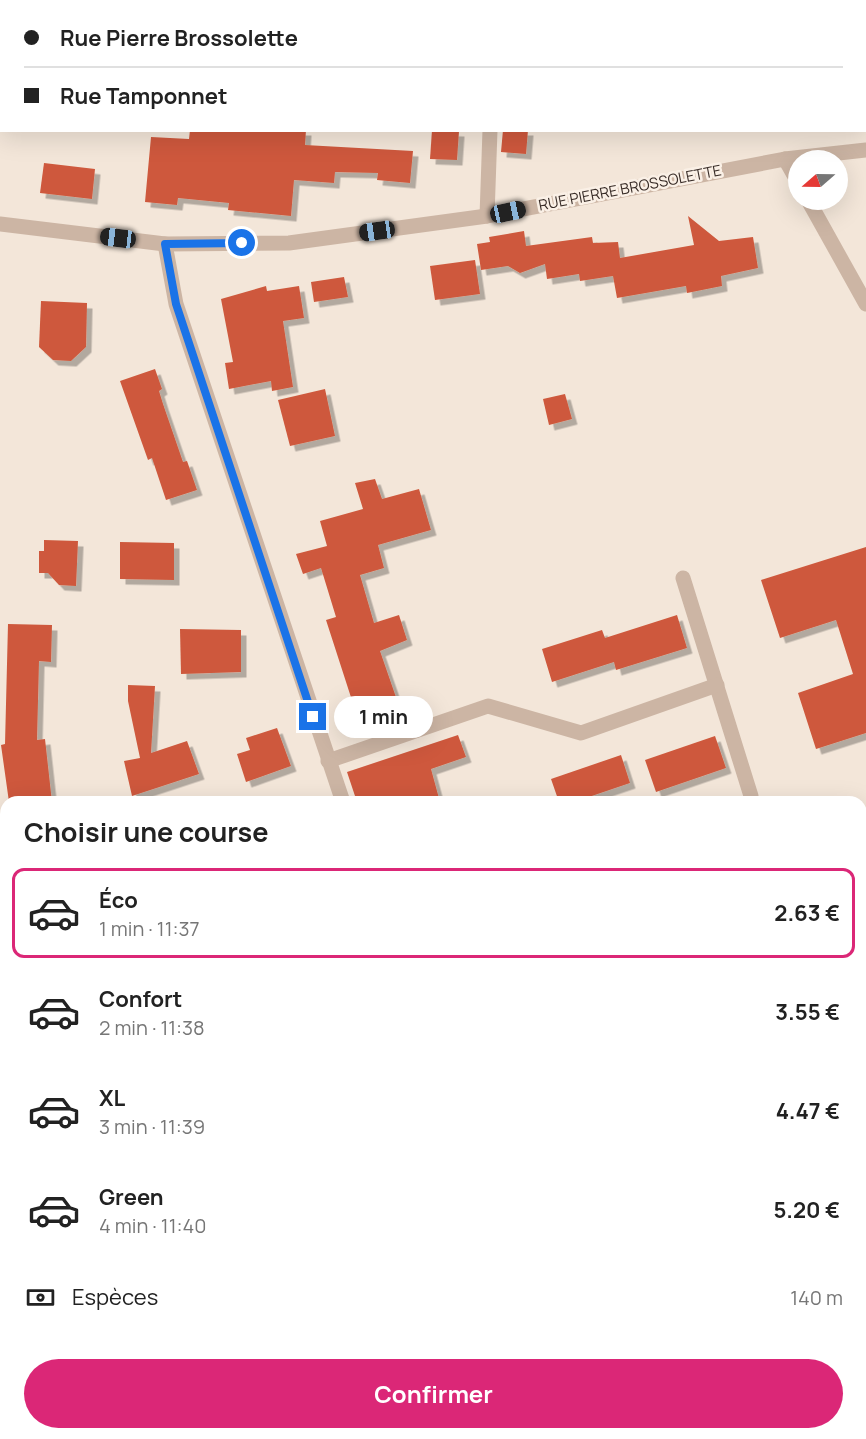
<!DOCTYPE html>
<html lang="fr">
<meta charset="utf-8">
<style>
:root{--surface:#fff;--page:#f6f6f6;--text:#222;--muted:#767676;--line:#e0e0e0;--accent:#db2777}
body{margin:0;font-family:Manrope,sans-serif;background:var(--page);color:var(--text);height:100vh;display:flex;flex-direction:column;font-size:22px;white-space:nowrap}
*{box-sizing:border-box;margin:0}
p{font-size:20px;color:var(--muted)}
.icon{flex:none;width:33px;height:33px;fill:none;stroke:currentColor;stroke-width:2;stroke-linecap:round;stroke-linejoin:round}
.map{position:relative;flex:1;overflow:hidden}
.sheet{position:absolute;left:0px;top:796px;width:867px;height:644px;display:flex;flex-direction:column;background:var(--surface);border-radius:18px 18px 0 0;box-shadow:0 6px 24px #0002}
.sheet>*{flex:none}
.guide{position:absolute;left:0px;top:0px;width:867px;height:132px;box-shadow:0 6px 24px #0002;display:grid;align-content:center;height:132px;padding:0 24px;background:var(--surface)}
.needle{width:39px;rotate:250deg}
.tools{position:absolute;left:788px;top:150px;display:grid;gap:12px}
.tools a{display:grid;place-items:center;width:60px;height:60px;border-radius:50%;background:var(--surface);box-shadow:0 6px 24px #0002;font-size:30px}
.end{position:absolute;width:27px;height:27px;margin:-14px;border:8px solid #1a73e8;background:#fff;box-shadow:0 0 0 3px #fff}
.from{border-radius:50%}
.bubble{position:absolute;height:42px;border-radius:21px;background:var(--surface);box-shadow:0 6px 24px #0002;font-size:20px;font-weight:700;line-height:42px;text-align:center}
.car{position:absolute;width:18px;height:36px;margin:-18px -9px;border-radius:8px;box-shadow:0 0 4px 2px #0007;background:linear-gradient(#222 24%,#8ab4d8 0 40%,#222 0 76%,#8ab4d8 0 86%,#222 0)}
.guide b{display:flex;align-items:center;gap:21px;height:57px;font-size:22px}
.guide b+b{border-top:2px solid var(--line)}
.guide i{width:15px;height:15px;background:var(--text)}
ul{padding:0;list-style:none}
li{display:flex;align-items:center;gap:18px;height:90px;margin:0 12px 9px;padding:0 12px;border:3px solid transparent;border-radius:12px}
li div{flex:1}
li b{display:block;font-size:22px}
li em{font-style:normal;font-weight:700}
li.selected{border-color:var(--accent)}
li>.icon{width:54px;height:54px;stroke-width:1.5}
h2{padding:0 24px;font-size:27px;line-height:72px}
.pay{display:flex;align-items:center;gap:15px;height:66px;padding:0 24px;font-size:22px}
.pay p{margin-inline-start:auto}
.action{display:flex;gap:12px;margin-top:auto;padding:12px 24px}
.action a{flex:1;height:69px;border-radius:36px;background:var(--accent);color:#fff;font-size:24px;font-weight:700;line-height:69px;text-align:center}
.map>svg:first-child{display:block}
.building{fill:#ce593c;filter:url(#shadow)}
.lines{fill:none;stroke-linecap:round;stroke-linejoin:round}
.service{stroke:#ccb5a4;stroke-width:12}
.minor{stroke:#ccb5a4;stroke-width:15}
.tertiary{stroke:#ccb5a4;stroke-width:15}
.route{stroke:#1a73e8;stroke-width:8}
.labels{text-anchor:middle;stroke-width:5;stroke-linejoin:round;paint-order:stroke}
.street-label{font-size:15px;fill:#372b26;stroke:#faf0e6}
</style>
<div class="map">
<svg width="866" height="1439" viewBox="0 0 866 1439">
<defs>
<filter id="shadow"><feDropShadow dx="5.5" dy="5.5" stdDeviation="0" flood-color="#0004"/></filter>
</defs>
<rect width="100%" height="100%" fill="#f3e6d9"/>
<g class="building">
<path d="M190,130H306L305,145L413,151L410,183L377,180L378,173L335,172L334,183L294,180L291,216L228,210L229,203L178,198L177,205L145,202L151,137L189,139Z"/>
<path d="M432,130L459,131L457,160L430,159Z"/>
<path d="M503,130H528L526,154L501,152Z"/>
<path d="M44,163L95,169L92,199L40,193Z"/>
<path d="M688,216L719,241L753,237L758,268L721,276L722,286L687,293L686,286L617,298L613,276L580,281L579,274L547,279L545,264L520,273L508,266L481,270L477,244L490,242L489,237L524,231L526,246L592,237L593,243L618,242L620,258L694,245Z"/>
<path d="M475,260L480,294L435,300L430,266Z"/>
<path d="M344,277L348,297L314,302L311,282Z"/>
<path d="M266,286L267,291L299,286L304,318L283,321L293,387L272,391L271,381L229,389L225,363L233,362L221,299Z"/>
<path d="M41,301L87,303L86,347L71,361L53,360L39,347Z"/>
<path d="M155,369L162,389L159,391L163,404L183,462L187,461L197,490L166,500L152,458L148,460L120,381Z"/>
<path d="M325,389L335,436L290,446L278,400Z"/>
<path d="M565,394L572,419L549,425L543,399Z"/>
<path d="M375,479L382,499L419,489L431,530L378,545L384,568L360,575L374,623L399,615L407,640L380,651L398,703L388,706L389,709L358,719L326,620L336,617L321,568L303,574L296,554L327,546L320,521L363,509L355,483Z"/>
<path d="M44,540L78,541L76,586L59,585L48,573H39V551H44Z"/>
<path d="M120,542L174,543V580L120,579Z"/>
<path d="M866,547V733L816,749L798,693L853,674L836,620L780,638L761,580Z"/>
<path d="M677,615L687,648L616,670L614,662L552,682L542,649L602,630L605,638Z"/>
<path d="M8,624L52,625L51,662L39,661L37,740L45,739L52,802H9L1,745L5,744Z"/>
<path d="M180,629L241,630V672L181,674Z"/>
<path d="M128,685L155,686L151,753L187,741L199,774L132,796L124,761L140,758L128,701Z"/>
<path d="M277,728L291,766L246,782L237,754L250,750L246,738Z"/>
<path d="M458,735L466,757L431,769L440,802H357L347,772Z"/>
<path d="M715,736L726,768L656,792L645,760Z"/>
<path d="M621,755L630,783L574,802H559L551,779Z"/>
</g>
<g class="lines">
<g class="service">
<path d="M861,1096L866,1104"/>
<path d="M861,1133L866,1140"/>
<path d="M861,1165L866,1163"/>
<path d="M861,1256L866,1265"/>
</g>
<g class="minor">
<path d="M495,2L496,0"/>
<path d="M785,159L798,182"/>
<path d="M808,200L866,304"/>
<path d="M487,216L490,130"/>
<path d="M165,244L176,304L343,802"/>
<path d="M683,578L751,796"/>
<path d="M328,761L488,706L581,733L717,685"/>
<path d="M0,1009L6,1007"/>
<path d="M648,1434L651,1439"/>
</g>
<path class="tertiary" d="M0,224L165,244L289,243L487,216L785,159L866,150"/>
</g>
<g class="lines">
<path class="route" d="M242,243L165,244L176,304L313,717"/>
</g>
<g class="labels">
<g class="street-label">
<text transform="translate(630 188) rotate(-11)" y="5">RUE PIERRE BROSSOLETTE</text>
</g>
</g>
</svg>
<div class="tools">
<a><svg class="needle" viewBox="-14 -14 28 28"><path d="M0-13l5 13h-10z" fill="#e53935"/><path d="M0 13l5-13h-10z" fill="#767676"/></svg></a>
</div>
<i class="end from" style="left:242px;top:243px"></i>
<i class="end" style="left:313px;top:717px"></i>
<div class="bubble" style="left:334px;top:696px;width:99px">1 min</div>
<i class="car" style="left:508px;top:212px;rotate:78deg"></i>
<i class="car" style="left:377px;top:231px;rotate:262deg"></i>
<i class="car" style="left:118px;top:238px;rotate:277deg"></i>
<div class="guide">
<b><i class="from"></i>Rue Pierre Brossolette</b>
<b><i></i>Rue Tamponnet</b>
</div>
<section class="sheet">
<h2>Choisir une course</h2>
<ul>
<li class="selected"><svg class="icon" aria-label="car" viewBox="0 0 24 24"><path d="M5 17H2v-5l4-1 3-4h7l3 4 3 1v5h-3M9 17h6M6 11h13"/><circle cx="7" cy="17" r="2"/><circle cx="17" cy="17" r="2"/></svg><div><b>Éco</b><p>1 min · 11:37</p></div><em>2.63 €</em></li>
<li><svg class="icon" aria-label="car" viewBox="0 0 24 24"><path d="M5 17H2v-5l4-1 3-4h7l3 4 3 1v5h-3M9 17h6M6 11h13"/><circle cx="7" cy="17" r="2"/><circle cx="17" cy="17" r="2"/></svg><div><b>Confort</b><p>2 min · 11:38</p></div><em>3.55 €</em></li>
<li><svg class="icon" aria-label="car" viewBox="0 0 24 24"><path d="M5 17H2v-5l4-1 3-4h7l3 4 3 1v5h-3M9 17h6M6 11h13"/><circle cx="7" cy="17" r="2"/><circle cx="17" cy="17" r="2"/></svg><div><b>XL</b><p>3 min · 11:39</p></div><em>4.47 €</em></li>
<li><svg class="icon" aria-label="car" viewBox="0 0 24 24"><path d="M5 17H2v-5l4-1 3-4h7l3 4 3 1v5h-3M9 17h6M6 11h13"/><circle cx="7" cy="17" r="2"/><circle cx="17" cy="17" r="2"/></svg><div><b>Green</b><p>4 min · 11:40</p></div><em>5.20 €</em></li>
</ul>
<div class="pay"><svg class="icon" aria-label="cash" viewBox="0 0 24 24"><path d="M3 7h18v10H3z"/><circle cx="12" cy="12" r="2"/></svg>Espèces<p>140 m</p></div>
<div class="action"><a>Confirmer</a></div>
</section>
</div>
